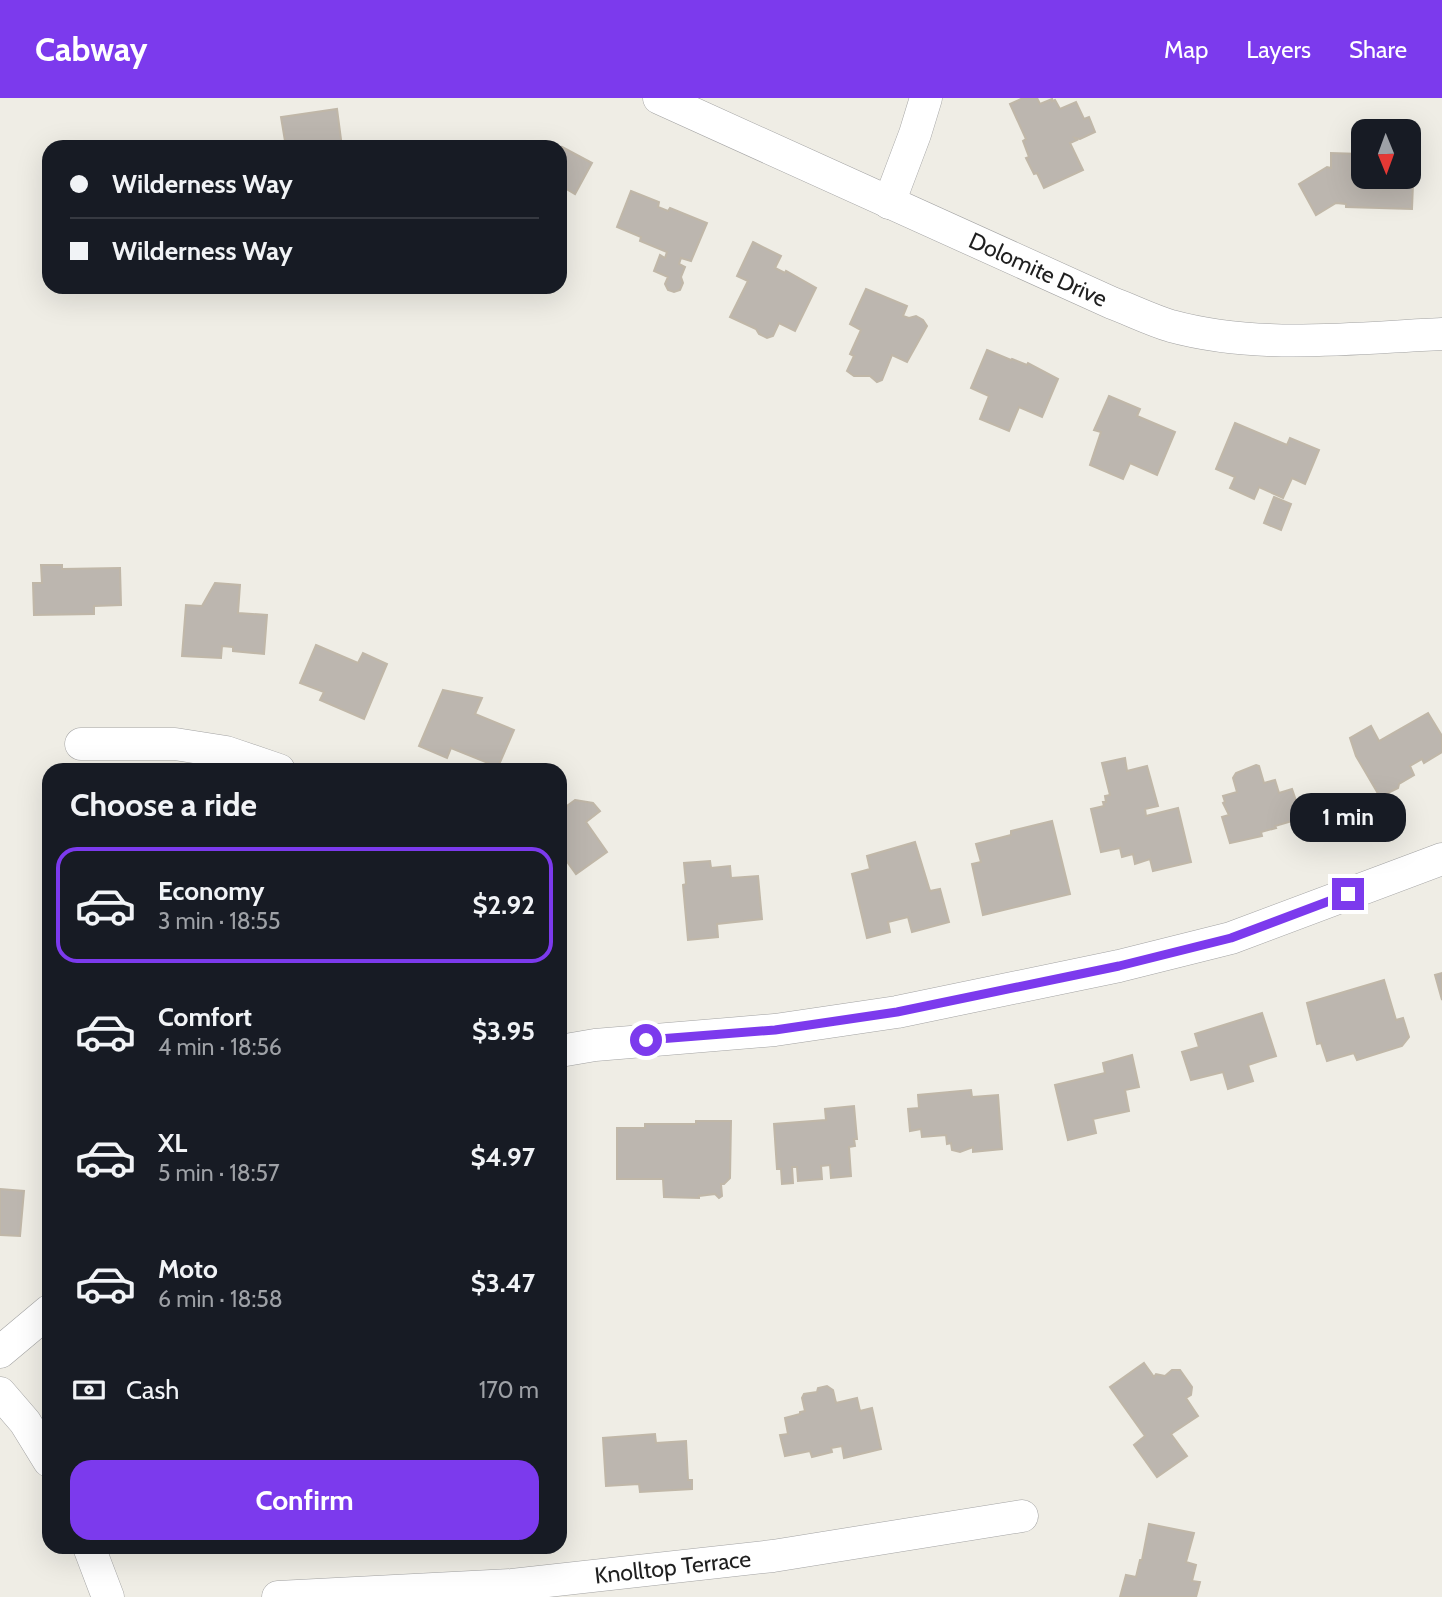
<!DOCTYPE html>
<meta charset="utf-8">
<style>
:root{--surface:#171b24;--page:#242831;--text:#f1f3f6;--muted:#9ea1a6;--line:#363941;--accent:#7c3aed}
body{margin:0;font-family:Cabin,sans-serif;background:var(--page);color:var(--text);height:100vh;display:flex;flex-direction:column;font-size:26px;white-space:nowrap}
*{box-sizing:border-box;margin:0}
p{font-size:23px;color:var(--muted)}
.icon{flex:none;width:38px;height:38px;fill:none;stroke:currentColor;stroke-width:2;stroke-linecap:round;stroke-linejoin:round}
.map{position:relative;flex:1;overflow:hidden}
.side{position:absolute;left:42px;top:665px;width:525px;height:791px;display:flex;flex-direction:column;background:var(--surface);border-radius:21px;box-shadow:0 7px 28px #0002}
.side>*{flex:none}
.top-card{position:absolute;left:42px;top:42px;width:525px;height:154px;border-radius:21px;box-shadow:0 7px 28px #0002;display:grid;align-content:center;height:154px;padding:0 28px;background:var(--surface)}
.needle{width:46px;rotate:179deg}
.buttons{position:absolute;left:1351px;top:21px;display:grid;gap:14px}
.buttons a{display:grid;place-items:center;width:70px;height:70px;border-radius:14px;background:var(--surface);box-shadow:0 7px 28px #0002;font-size:35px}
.end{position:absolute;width:32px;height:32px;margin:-16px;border:9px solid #7c3aed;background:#fff;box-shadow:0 0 0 4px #fff}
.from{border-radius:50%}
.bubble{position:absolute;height:49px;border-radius:21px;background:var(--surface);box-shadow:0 7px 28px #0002;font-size:23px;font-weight:700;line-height:49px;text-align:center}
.top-card b{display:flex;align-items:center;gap:24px;height:66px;font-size:26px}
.top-card b+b{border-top:2px solid var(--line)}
.top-card i{width:18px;height:18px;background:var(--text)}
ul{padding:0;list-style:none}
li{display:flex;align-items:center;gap:21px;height:116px;margin:0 14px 10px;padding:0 14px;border:4px solid transparent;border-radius:21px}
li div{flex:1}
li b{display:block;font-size:26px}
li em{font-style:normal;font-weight:700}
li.active{border-color:var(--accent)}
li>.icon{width:63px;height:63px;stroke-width:1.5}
h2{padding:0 28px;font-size:32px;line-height:84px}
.pay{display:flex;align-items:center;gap:18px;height:77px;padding:0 28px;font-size:26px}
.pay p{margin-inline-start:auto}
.primary-button{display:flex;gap:14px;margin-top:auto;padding:14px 28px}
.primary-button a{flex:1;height:80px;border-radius:21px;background:var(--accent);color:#fff;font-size:28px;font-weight:700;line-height:80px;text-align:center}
header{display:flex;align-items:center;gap:42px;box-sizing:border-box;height:98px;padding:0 35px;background:var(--accent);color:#fff}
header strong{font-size:33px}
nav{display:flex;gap:38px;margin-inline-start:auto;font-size:24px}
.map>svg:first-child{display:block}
.building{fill:#bcb6af;stroke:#c0b7a8;stroke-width:2}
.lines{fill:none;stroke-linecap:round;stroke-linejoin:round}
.street-casing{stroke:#a3a3a3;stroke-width:33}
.street{stroke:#fff;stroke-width:32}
.route{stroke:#7c3aed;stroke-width:9}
.labels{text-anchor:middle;stroke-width:7;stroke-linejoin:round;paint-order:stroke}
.street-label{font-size:23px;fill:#1f1f1f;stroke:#fff}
</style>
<header>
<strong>Cabway</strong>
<nav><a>Map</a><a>Layers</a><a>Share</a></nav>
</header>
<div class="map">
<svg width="1442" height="1499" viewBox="0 0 1442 1499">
<rect width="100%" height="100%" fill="#efede5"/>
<g class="building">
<path d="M1023,0H1037L1040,6L1052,1V3L1055,2L1060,11L1076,4L1084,21L1089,19L1095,34L1080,41L1075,40L1077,42L1070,45L1083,72L1044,90L1037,75L1034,76L1026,60L1029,59L1023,43L1026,41L1010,6Z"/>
<path d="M337,11L342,49H286L281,19Z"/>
<path d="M1409,36H1415L1412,111L1346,109V106L1336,105L1316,117L1299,86L1327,69L1331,70V55L1362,56L1363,47V79H1409Z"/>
<path d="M562,49L592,65L575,96L563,89L560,94V54Z"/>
<path d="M631,93L659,104L658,109L668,113L670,110L707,125L691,163L681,160L679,166L685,169L681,179L683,185L680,192L674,194L668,192L665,186L668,179L654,173L660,157L665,160L667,154L640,143L641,139L617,129Z"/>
<path d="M753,144L781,158L775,170L785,175L786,173L816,190L795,233L779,225L773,238L767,240L759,236L756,231L730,219L748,183L737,178Z"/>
<path d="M866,191L907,208L903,218L909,220L916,218L923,222L927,228L907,264L892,257L882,282L877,284L870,278H854L847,273L854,258L850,256L861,232L850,226Z"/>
<path d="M987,252L1011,262L1012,261L1027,267L1028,265L1058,281L1042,319L1019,309L1009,333L980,321L989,298L971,290Z"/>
<path d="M1109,298L1140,311L1137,318L1175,334L1157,377L1130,365L1123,381L1090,367L1101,334L1094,332Z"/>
<path d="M1235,325L1287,347L1290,340L1319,352L1305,386L1292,380L1283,400L1259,389L1254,401L1230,390L1235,379L1216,371Z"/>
<path d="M1274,399L1291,406L1281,432L1264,425Z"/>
<path d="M41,467H62V471L120,470L121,507L94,508V516L34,517L33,485H42Z"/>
<path d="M215,485L240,487L238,515L267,517L264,556L233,553V549L222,548L221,560L182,558L186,507L202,508Z"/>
<path d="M316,547L358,565L363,555L387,566L364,621L320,602L324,594L300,585Z"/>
<path d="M443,592L482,600L475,616L514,632L498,669L451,650L447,660L419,648Z"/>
<path d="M1428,615L1442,638V654L1424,665L1422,661L1410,668L1414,677L1399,686L1398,690L1380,699L1356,658L1350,640L1371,628L1379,643Z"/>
<path d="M1125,660L1127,673L1147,668L1158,708L1145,711L1146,718L1178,710L1191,764L1153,773L1150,761L1135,766L1133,756L1122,759L1120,750L1101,754L1091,711L1104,708L1103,704H1106L1105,698L1110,697L1102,665Z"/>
<path d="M1256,667L1259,668L1264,685L1275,682L1279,695L1292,691L1302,720L1275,728L1276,730L1261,734L1262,738L1230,745L1222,719L1229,717L1223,705L1225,704L1223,698L1237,694L1233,680L1236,675Z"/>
<path d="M575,702L593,705L600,713L586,724L607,754L576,776L560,754V704L564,710Z"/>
<path d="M1052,723L1070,796L983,817L972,766L981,764L976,746L1011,737V733Z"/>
<path d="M915,744L930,793L940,791L949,824L912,834L908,819L888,824L890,834L867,840L852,776L870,771L867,758Z"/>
<path d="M710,763L711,770L730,768L731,780L758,778L762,821L717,826L718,839L688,842L683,787L686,786L684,765Z"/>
<path d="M1442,875V902L1435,877Z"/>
<path d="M1384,882L1396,922L1403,920L1409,939L1402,948L1357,962L1354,955L1327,963L1321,945L1317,946L1307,905Z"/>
<path d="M1262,915L1276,958L1248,967L1253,983L1228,991L1223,974L1191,982L1182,954L1199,949L1195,936Z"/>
<path d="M1132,957L1139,989L1125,992L1129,1013L1093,1021L1096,1035L1068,1042L1055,987L1105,975L1103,965Z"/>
<path d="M971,992L972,999L998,997L1002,1051L973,1054V1049L960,1054L952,1052L951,1045L947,1046L946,1037L922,1039L921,1031L910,1033L908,1011L919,1010L918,997Z"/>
<path d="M854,1008L857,1041H854L855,1048L849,1049L851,1078L831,1080L830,1067L821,1068L822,1081L798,1083L797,1069H792L793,1085L782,1086L781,1071H777L774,1026L826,1022L825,1011Z"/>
<path d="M696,1023H731L730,1080L724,1086H721L722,1098L719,1100L715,1096L699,1098V1100L664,1099L663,1081H617V1030H645V1026H696Z"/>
<path d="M0,1091L24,1093L20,1138L0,1137Z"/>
<path d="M1144,1265L1154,1279L1156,1276L1165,1278L1172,1272H1180L1192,1289L1191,1297L1186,1300L1198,1318L1171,1336L1187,1358L1157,1379L1134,1347L1145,1338L1110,1289Z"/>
<path d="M827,1288L833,1292L836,1305L857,1300L860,1313L872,1310L881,1351L844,1360L842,1348L831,1350L832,1354L812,1359L810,1353L785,1358L780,1337L788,1336L785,1320L800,1316V1314L805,1313L802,1300L804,1296L817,1294L818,1290Z"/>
<path d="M655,1336L656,1345L686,1343L688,1382H692V1391L640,1394L639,1386L606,1388L603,1340Z"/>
<path d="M1149,1426L1194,1435L1186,1464L1196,1467L1192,1483L1200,1484L1196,1499H1120L1126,1477L1136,1479L1140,1462H1142Z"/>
</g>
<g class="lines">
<g class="street-casing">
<g id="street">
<path id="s1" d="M659,0L1112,205C1131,212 1151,222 1171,228C1259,252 1353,240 1442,236"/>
<path d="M889,105L915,36L926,0"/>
<path d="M81,646H175L226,654L279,672"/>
<path d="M560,953L595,947L775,932L897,914L1119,868L1231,840L1442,761"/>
<path d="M0,1254L49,1213"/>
<path d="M0,1295L25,1324L49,1363"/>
<path d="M89,1449L108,1499"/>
<path id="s2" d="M278,1499L512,1487L773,1458L1022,1418"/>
</g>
</g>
<use href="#street" class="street"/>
</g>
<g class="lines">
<path class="route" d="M646,942L775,932L897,914L1119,868L1231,840L1348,796"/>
</g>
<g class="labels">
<g class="street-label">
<text dy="8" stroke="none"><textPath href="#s1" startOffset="416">Dolomite Drive</textPath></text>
<text dy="8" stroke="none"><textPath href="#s2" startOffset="396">Knolltop Terrace</textPath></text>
</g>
</g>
</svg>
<div class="buttons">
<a><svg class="needle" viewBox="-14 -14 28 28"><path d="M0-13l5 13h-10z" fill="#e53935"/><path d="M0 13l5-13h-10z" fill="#9ea1a6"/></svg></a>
</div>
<i class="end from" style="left:646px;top:942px"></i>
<i class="end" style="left:1348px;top:796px"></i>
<div class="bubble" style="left:1290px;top:695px;width:116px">1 min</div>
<div class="top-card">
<b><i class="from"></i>Wilderness Way</b>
<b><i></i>Wilderness Way</b>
</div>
<section class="side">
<h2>Choose a ride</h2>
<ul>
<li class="active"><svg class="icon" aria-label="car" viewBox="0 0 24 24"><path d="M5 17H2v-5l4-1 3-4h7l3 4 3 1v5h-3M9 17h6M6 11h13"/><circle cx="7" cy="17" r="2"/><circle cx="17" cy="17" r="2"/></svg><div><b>Economy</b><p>3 min · 18:55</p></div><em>$2.92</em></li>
<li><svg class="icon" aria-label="car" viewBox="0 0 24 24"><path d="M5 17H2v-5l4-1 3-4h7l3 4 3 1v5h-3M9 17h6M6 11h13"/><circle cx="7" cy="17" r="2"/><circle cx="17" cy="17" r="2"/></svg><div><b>Comfort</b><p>4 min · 18:56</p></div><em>$3.95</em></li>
<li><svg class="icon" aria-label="car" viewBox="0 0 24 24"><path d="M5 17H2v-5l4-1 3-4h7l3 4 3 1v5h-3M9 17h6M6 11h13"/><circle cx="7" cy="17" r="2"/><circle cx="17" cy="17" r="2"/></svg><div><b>XL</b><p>5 min · 18:57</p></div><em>$4.97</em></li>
<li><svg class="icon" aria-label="car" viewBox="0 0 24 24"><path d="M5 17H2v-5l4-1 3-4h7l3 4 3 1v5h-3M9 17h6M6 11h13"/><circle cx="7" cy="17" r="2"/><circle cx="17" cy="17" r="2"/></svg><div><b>Moto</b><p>6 min · 18:58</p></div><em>$3.47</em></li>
</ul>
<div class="pay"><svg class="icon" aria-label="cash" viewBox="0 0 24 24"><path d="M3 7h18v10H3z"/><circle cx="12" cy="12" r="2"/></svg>Cash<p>170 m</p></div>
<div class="primary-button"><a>Confirm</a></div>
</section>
</div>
